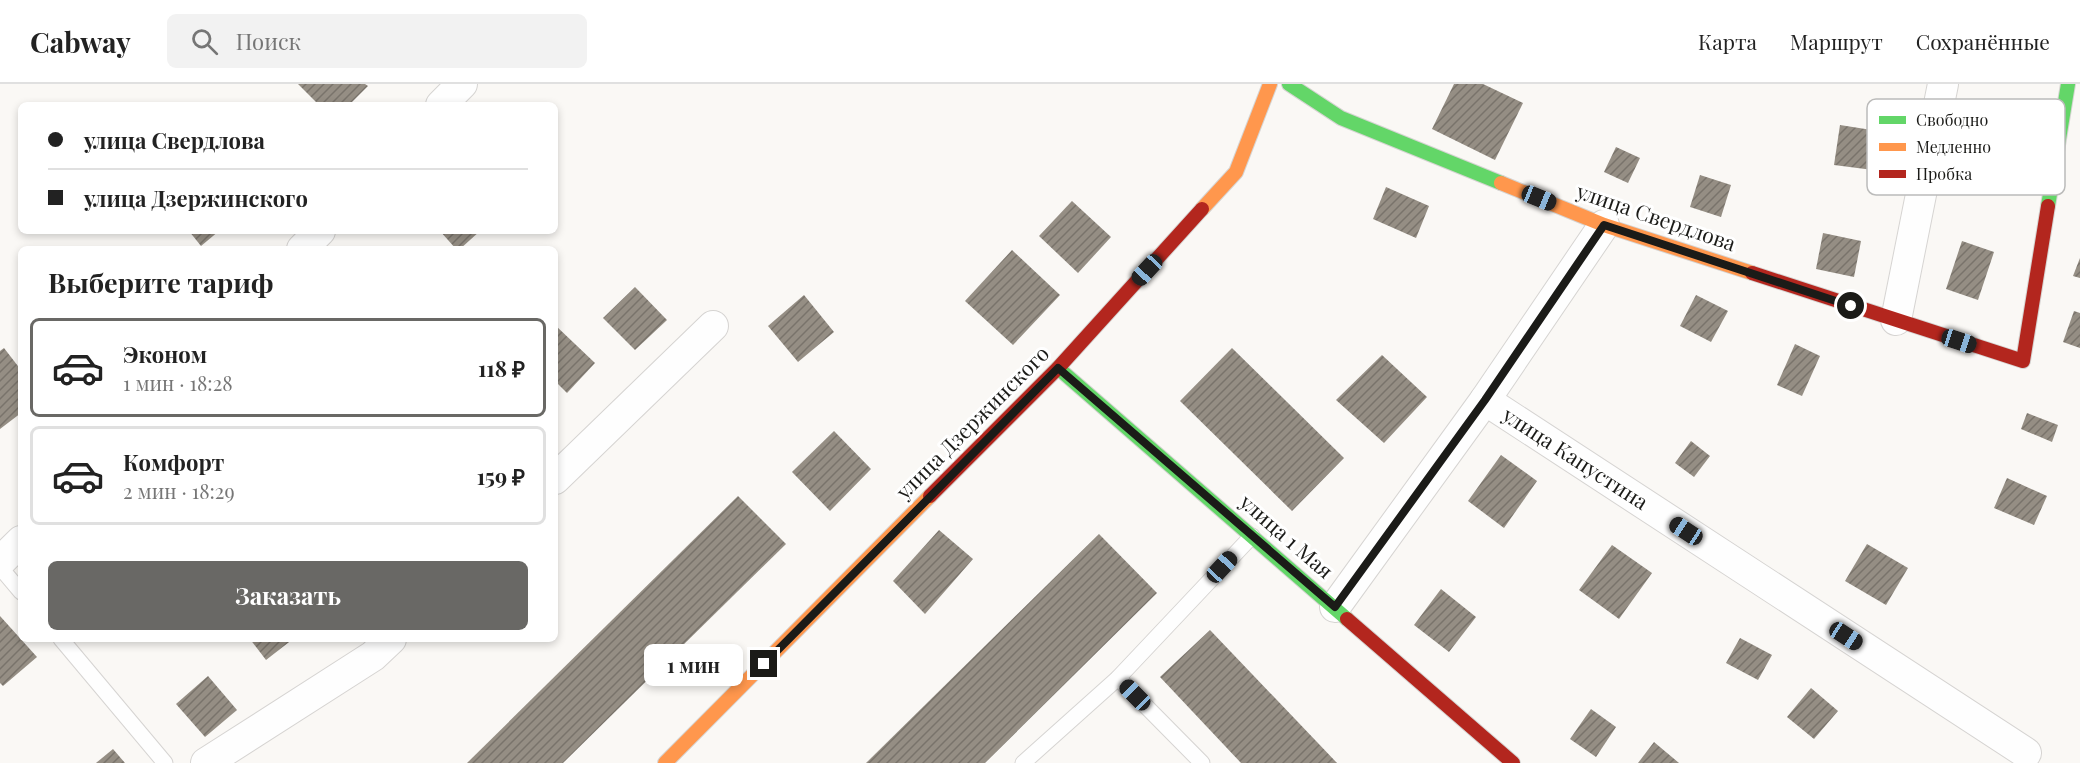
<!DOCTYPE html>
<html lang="ru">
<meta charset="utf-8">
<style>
:root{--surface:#fff;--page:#f2f2f2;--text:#222;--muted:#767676;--line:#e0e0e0;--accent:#696865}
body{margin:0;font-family:"Playfair Display",serif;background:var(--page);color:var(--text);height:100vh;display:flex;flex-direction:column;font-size:22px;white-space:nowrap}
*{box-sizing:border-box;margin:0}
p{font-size:20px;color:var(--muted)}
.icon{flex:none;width:33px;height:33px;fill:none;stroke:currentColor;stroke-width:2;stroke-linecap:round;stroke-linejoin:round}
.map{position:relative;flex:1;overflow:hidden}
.drawer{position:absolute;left:18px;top:162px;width:540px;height:396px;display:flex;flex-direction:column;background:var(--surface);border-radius:9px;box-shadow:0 3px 9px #0003}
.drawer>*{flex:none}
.top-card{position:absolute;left:18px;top:18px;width:540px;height:132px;border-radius:9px;box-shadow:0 3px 9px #0003;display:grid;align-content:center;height:132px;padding:0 30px;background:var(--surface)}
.end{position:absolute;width:27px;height:27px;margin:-14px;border:8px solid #1b1b18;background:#fff;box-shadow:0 0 0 3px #fff}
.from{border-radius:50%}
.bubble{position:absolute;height:42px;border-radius:9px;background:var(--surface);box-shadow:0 3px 9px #0003;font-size:20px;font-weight:700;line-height:42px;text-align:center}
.car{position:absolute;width:18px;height:36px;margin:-18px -9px;border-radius:8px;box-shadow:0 0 4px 2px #0007;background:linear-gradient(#222 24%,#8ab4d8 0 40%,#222 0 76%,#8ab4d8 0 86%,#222 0)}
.top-card b{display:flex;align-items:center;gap:21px;height:57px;font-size:22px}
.top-card b+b{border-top:2px solid var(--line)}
.top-card i{width:15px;height:15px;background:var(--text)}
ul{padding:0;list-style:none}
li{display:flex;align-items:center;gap:18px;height:99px;margin:0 12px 9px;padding:0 18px;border:3px solid var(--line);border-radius:9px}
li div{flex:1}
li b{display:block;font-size:22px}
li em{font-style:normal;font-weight:700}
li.on{border-color:var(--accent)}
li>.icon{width:54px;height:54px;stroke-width:1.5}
h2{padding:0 30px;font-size:27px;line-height:72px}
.cta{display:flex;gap:12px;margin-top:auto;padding:12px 30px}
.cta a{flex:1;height:69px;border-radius:9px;background:var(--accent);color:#fff;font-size:24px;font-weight:700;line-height:69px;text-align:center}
header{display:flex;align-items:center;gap:36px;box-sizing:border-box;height:84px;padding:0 30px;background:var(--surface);border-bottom:2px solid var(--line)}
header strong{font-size:28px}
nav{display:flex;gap:33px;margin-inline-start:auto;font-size:21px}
.search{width:420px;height:54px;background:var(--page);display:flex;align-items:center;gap:15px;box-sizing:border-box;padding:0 21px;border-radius:9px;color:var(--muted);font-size:22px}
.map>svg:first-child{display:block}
.building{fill:url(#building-hatch)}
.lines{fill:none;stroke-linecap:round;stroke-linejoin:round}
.lane-casing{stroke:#d6d4d2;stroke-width:17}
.street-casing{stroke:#d6d4d2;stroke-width:32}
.fast-casing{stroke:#d6d4d2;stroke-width:16}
.slow-casing{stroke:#d6d4d2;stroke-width:16}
.jam-casing{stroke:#d6d4d2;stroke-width:16}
.lane{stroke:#fefefe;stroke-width:15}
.street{stroke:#fefefe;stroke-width:30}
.fast{stroke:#63d668;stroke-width:14}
.slow{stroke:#ff974d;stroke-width:14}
.jam{stroke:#b3261e;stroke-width:14}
.route{stroke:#1b1b18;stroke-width:8}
.labels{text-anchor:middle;stroke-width:6;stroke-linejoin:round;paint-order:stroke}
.street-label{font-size:21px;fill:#1b1b18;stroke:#fff}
.key{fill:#fff;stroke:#bbbbba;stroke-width:1.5}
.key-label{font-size:16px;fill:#1b1b18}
</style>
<header>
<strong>Cabway</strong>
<div class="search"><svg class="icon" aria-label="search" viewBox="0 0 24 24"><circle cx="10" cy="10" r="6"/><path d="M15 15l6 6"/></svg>Поиск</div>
<nav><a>Карта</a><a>Маршрут</a><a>Сохранённые</a></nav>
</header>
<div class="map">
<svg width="2080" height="679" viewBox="0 0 2080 679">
<defs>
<pattern id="building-hatch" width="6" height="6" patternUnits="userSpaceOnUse" patternTransform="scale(1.5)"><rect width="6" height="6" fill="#958e84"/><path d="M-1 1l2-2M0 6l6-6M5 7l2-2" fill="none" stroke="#79736b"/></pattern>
</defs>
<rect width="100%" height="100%" fill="#faf8f5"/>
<g class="building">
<path d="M298,0H365L368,2L349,21H319Z"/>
<path d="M1454,0H1483L1523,19L1495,76L1432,45Z"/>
<path d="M1840,41L1878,47L1873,86L1834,81Z"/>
<path d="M1616,63L1640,74L1628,99L1604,88Z"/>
<path d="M1700,91L1731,101L1721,133L1690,123Z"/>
<path d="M1386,103L1429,122L1416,154L1373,135Z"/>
<path d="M1072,117L1111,153L1078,189L1039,152Z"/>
<path d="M189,147H219L201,162Z"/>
<path d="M440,147H480L460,165H456Z"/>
<path d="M1823,149L1861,157L1854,193L1816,185Z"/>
<path d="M1962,157L1994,168L1978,216L1946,205Z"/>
<path d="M1012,166L1060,211L1013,261L965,217Z"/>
<path d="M2080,174V194L2073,192Z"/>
<path d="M635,203L667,236L635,266L603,234Z"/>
<path d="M804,211L834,248L798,278L768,242Z"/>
<path d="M1696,211L1728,227L1711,258L1680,242Z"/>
<path d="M2074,227L2080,229V264L2063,258Z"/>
<path d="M555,241L595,279L567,309L555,297Z"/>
<path d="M1795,260L1820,272L1802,312L1777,301Z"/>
<path d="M4,264L21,286V329L0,345V267Z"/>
<path d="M1232,264L1344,374L1292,427L1180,317Z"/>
<path d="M1382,271L1427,313L1384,359L1336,316Z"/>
<path d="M2027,329L2058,341L2052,358L2021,345Z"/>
<path d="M834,347L871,385L830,427L792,388Z"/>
<path d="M1691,357L1710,372L1694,393L1675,379Z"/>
<path d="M1501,371L1537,397L1504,444L1468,417Z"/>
<path d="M2007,394L2047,412L2034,441L1994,424Z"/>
<path d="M738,412L786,460L563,679H467Z"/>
<path d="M939,446L973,475L925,530L893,497Z"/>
<path d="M1099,450L1157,509L985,679H866Z"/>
<path d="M1867,460L1908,484L1886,521L1845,497Z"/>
<path d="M1612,461L1652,489L1619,535L1579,506Z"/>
<path d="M1441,505L1476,533L1449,568L1414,541Z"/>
<path d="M0,532L37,573L3,602L0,599Z"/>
<path d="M1210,546L1337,679H1241L1160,593Z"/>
<path d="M1740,554L1772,571L1758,596L1726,579Z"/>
<path d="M250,555H293L266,576Z"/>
<path d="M208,592L237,626L205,653L176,620Z"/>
<path d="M1811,604L1838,627L1814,655L1787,633Z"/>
<path d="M1591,625L1616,643L1596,673L1570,655Z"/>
<path d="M1654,658L1679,679H1638Z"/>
<path d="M113,665L125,679H96Z"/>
</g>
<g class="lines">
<g class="lane-casing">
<g id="lane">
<path d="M0,483L21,508"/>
<path d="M61,555L165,679"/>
<path d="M1118,594L1202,679"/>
<path d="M1023,679L1118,594L1252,452"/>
</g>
</g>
<g class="street-casing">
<g id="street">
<path d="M441,21L462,0"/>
<path d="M302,165L320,147"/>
<path d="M1896,236L1943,0"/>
<path d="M1485,316L2026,669"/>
<path d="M555,395L713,242"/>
<path d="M0,478L21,457"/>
<path d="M1335,523L1485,316L1604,141"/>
<path d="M206,679L373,572L391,555"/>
</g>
</g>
<g class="fast-casing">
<g id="fast">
<path d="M1289,0L1341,34L1501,99"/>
<path d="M2048,122L2068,0"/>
<path d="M1058,284L1347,535"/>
</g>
</g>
<g class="slow-casing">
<g id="slow">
<path d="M1501,99L1604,141L1752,189"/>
<path d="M1202,125L1236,88L1270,0"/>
<path d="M665,679L930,412"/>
</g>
</g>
<g class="jam-casing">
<g id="jam">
<path d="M1752,189L2023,277L2048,122"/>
<path d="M930,412L1058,284L1202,125"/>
<path d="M1347,535L1513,679"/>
</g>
</g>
<use href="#lane" class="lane"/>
<use href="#street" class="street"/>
<use href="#fast" class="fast"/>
<use href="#slow" class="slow"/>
<use href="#jam" class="jam"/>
</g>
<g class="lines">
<path class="route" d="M764,580L1058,284L1335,523L1485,316L1604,141L1851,222"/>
</g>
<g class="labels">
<g class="street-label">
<text transform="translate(1656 134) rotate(19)" y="7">улица Свердлова</text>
<text transform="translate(973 339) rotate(-45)" y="7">улица Дзержинского</text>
<text transform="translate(1575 375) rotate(33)" y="7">улица Капустина</text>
<text transform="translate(1286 453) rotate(41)" y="7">улица 1 Мая</text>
</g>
</g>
<rect x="1867" y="15" width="198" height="96" rx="9" class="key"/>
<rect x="1879" y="32" width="27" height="8" fill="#63d668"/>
<rect x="1879" y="59" width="27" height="8" fill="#ff974d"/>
<rect x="1879" y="86" width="27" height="8" fill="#b3261e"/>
<g class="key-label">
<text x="1916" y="42">Свободно</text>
<text x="1916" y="69">Медленно</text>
<text x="1916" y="96">Пробка</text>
</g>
</svg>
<i class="end from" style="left:1851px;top:222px"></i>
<i class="end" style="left:764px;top:580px"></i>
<div class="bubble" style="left:644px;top:560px;width:99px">1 мин</div>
<i class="car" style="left:1539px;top:114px;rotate:112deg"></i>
<i class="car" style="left:1147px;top:186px;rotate:223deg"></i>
<i class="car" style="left:1959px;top:257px;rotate:108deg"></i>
<i class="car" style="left:1686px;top:447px;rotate:303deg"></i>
<i class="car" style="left:1222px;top:483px;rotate:43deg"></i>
<i class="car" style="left:1846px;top:552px;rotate:123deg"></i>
<i class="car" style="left:1135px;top:611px;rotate:315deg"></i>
<div class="top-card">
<b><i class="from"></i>улица Свердлова</b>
<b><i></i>улица Дзержинского</b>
</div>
<section class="drawer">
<h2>Выберите тариф</h2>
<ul>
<li class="on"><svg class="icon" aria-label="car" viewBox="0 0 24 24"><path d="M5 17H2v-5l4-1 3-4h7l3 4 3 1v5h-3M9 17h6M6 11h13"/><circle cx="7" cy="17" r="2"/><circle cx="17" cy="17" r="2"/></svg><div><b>Эконом</b><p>1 мин · 18:28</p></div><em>118 ₽</em></li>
<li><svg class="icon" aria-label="car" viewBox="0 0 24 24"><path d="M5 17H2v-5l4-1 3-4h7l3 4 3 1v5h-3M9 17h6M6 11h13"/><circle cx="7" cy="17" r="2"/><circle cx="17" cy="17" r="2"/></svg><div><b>Комфорт</b><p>2 мин · 18:29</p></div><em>159 ₽</em></li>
</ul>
<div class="cta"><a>Заказать</a></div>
</section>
</div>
